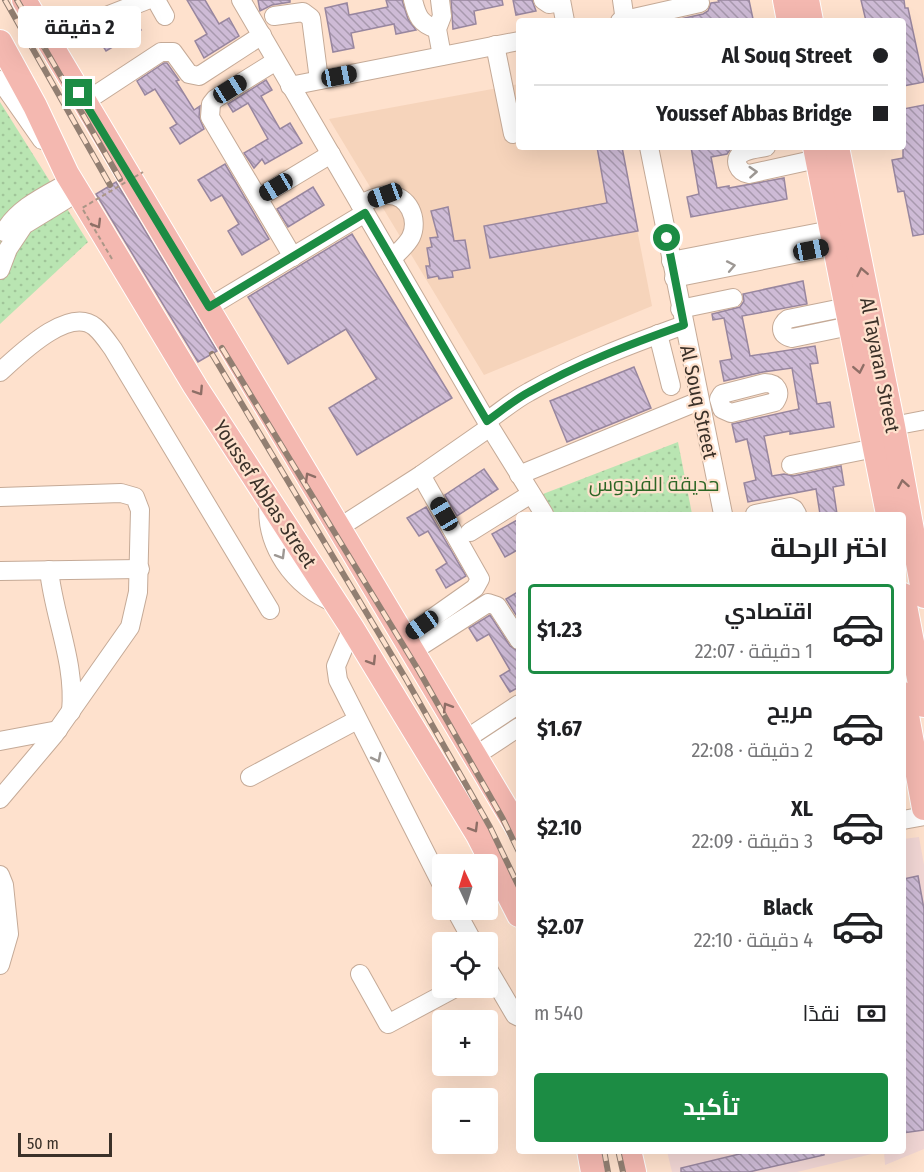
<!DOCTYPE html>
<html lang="ar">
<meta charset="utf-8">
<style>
:root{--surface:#fff;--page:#f2f2f2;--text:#202124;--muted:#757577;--line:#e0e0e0;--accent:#1c8c44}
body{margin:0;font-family:"Fira Sans Condensed",Cairo,sans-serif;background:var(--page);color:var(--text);direction:rtl;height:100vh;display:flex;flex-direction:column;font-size:22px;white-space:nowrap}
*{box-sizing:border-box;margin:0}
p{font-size:20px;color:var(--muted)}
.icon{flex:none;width:33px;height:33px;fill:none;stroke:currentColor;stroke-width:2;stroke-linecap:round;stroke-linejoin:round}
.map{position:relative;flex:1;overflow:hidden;direction:ltr}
.sheet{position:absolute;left:516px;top:512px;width:390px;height:642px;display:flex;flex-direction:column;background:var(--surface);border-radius:6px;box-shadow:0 6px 24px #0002;direction:rtl}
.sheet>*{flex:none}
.hud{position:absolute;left:516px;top:18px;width:390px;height:132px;border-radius:6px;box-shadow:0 6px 24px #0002;direction:rtl;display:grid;align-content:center;height:132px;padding:0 18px;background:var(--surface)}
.needle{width:39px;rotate:356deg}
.tools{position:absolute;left:432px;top:854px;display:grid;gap:12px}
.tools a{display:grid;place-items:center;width:66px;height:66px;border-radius:6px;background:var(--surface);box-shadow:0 6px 24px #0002;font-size:30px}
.scale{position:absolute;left:18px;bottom:15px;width:94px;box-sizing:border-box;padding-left:6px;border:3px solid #3b3129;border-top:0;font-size:16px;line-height:21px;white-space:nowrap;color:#3b3129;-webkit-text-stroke:4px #fee1cd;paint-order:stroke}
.end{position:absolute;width:27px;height:27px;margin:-14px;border:8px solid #1c8c44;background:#fff;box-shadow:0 0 0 3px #fff}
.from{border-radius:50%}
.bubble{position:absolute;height:42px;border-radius:6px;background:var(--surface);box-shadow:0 6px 24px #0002;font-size:20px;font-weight:700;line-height:42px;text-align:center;direction:rtl}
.car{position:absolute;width:18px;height:36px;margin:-18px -9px;border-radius:8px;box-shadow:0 0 4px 2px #0007;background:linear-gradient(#222 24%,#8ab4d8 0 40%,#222 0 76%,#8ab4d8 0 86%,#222 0)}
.hud b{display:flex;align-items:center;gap:21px;height:57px;font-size:22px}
.hud b+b{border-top:2px solid var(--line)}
.hud i{width:15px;height:15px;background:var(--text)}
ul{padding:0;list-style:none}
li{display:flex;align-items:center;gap:18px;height:90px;margin:0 12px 9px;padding:0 6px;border:3px solid transparent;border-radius:6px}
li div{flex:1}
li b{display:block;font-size:22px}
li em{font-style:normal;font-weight:700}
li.selected{border-color:var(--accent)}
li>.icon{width:54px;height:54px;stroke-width:1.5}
h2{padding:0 18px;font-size:27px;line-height:72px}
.pay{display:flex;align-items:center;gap:15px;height:66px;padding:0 18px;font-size:22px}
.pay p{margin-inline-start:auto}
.action{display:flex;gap:12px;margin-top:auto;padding:12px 18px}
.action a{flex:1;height:69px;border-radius:6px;background:var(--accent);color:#fff;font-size:24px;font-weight:700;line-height:69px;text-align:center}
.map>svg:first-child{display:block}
.built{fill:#f6d4bb}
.medical{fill:#f1d6d4}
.park{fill:url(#park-dots)}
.building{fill:url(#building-back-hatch);stroke:#98869f;stroke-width:1.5}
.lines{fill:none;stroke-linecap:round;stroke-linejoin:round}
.minor-casing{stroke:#c5aa97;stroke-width:20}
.major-casing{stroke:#fff;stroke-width:26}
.minor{stroke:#fff;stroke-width:18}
.major{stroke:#f4b8b0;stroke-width:24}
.rail-casing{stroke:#927f72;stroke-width:6}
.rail{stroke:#fee1cd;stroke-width:4;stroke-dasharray:11;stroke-linecap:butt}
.path-bridge{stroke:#ab9687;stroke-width:2;stroke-dasharray:4.5 3;stroke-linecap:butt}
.oneway{stroke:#9d9894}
.oneway2{stroke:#8e6e66}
.route{stroke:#1c8c44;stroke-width:8}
.labels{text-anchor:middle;stroke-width:4.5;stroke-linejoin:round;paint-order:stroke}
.street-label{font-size:20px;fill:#3b3129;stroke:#fee1cd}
.park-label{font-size:20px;fill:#2d6625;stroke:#fee1cd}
</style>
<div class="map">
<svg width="924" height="1172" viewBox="0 0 924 1172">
<defs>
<pattern id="park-dots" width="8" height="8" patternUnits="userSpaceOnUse" patternTransform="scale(1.5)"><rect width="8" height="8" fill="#b9e5b2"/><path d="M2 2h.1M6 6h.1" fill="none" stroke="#a0c599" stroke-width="1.8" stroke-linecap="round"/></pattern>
<pattern id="building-back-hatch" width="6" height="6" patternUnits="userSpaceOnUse" patternTransform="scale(1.5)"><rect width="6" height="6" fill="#cebbd6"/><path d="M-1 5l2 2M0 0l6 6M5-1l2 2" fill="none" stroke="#a899ae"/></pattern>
</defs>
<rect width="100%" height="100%" fill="#fee1cd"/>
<path class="built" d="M519,84V147H621L652,306L484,375L329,119Z"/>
<path class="medical" d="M919,837L924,865V1149L885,1165L884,1151L797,1172H672L667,1151L903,1150V839Z"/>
<g class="park">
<path d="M0,102L88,242L0,324Z"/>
<path d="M678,442L692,514H555L543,494Z"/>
</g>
<g class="building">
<path d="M187,0H205L219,24L229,18L239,36L204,58L195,41L207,34Z"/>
<path d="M258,0H290V2L272,5L260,11Z"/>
<path d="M386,0H402L408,19L416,30L396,34L394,24L351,33L354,48L333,52L325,8L347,3L349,15L388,7Z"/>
<path d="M451,0H502L503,5L474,11L476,24L453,29Z"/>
<path d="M513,0H532L536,11L516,15Z"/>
<path d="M718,0H749L753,19L744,21H671L703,14L708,11L711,3L719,2Z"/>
<path d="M861,0H904L905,8H908L924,82L903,86V21H866Z"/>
<path d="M134,17L141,30L106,51L96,35L111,26Z"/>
<path d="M164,63H167L179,80L176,81L194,110L200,106L199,117L204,129L180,144L170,128L177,124L155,89L145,95L137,81Z"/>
<path d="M266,80L272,90L261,96L280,129L290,123L302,143L265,164L262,159L254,168L244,153L268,139L248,103L233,112L228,104Z"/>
<path d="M924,105V234L913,236L904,191L898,192L892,160L903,158V109Z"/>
<path d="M597,147H622L638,231L490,258L484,226L607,203Z"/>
<path d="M691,147H732L727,154L711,157L717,188L729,186V188L784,178L787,199L691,217L687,197L699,194Z"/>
<path d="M225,164L269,239L242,255L228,231L239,224L222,195L211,201L198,180Z"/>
<path d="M116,182L217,351L198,362L96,194Z"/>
<path d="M313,187L324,205L288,227L277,209Z"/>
<path d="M448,207L454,241L465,240L470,268L452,271L453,277L439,279L438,276L428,278L426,266H430L427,248L432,247L430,238L438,237L431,211Z"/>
<path d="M352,234L452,398L357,455L329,408L377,379L346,329L288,364L248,297Z"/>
<path d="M803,281L807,304L742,316L750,356L815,346L818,363L810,364L817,404L830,402L834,427L790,434V431L764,436L772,476L784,474L793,476L841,466L844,485L833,487L837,514H820L816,489L748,502L744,483L756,480L747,439L736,442L732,424L799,409L792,368L763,372L724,381L720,361L732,359L724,318L713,320L712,314L740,307L744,301L743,294Z"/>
<path d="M634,367L651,408L567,442L550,401Z"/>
<path d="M484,469L498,489L457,516L445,495Z"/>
<path d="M426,507L466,576L446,588L436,570L447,563L428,531L419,536L407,518Z"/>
<path d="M519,519V549L505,557L492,534Z"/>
<path d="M519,591V617L518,618L506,599Z"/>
<path d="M490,615L510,646L519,651V687L510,692L500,676L510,670L489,634L477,641L469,628Z"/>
<path d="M918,876L924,909V1130L903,1133V879Z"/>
<path d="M756,1150H824V1155L749,1172H681V1168Z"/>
</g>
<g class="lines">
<g class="minor-casing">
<g id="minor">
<path d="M156,0L165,16"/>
<path d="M241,0L490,427L544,514"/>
<path d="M413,0C417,16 420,24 437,29"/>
<path d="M440,0L442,16L437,29L442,56"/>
<path d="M543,0L549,4L561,2"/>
<path d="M561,0L565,21"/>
<path d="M622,0L625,21"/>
<path d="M274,16L303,12L311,18L319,80"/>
<path d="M620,21L700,3"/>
<path d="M58,35L147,0"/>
<path d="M495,45L513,134"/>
<path d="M276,61L215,99L211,104L210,117L293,257"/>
<path d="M0,80L42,140"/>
<path d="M290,86L519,41"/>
<path d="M94,96L161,52H173L189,74L199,76L262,35"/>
<path d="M649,147L723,514"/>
<path d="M766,147C756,149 732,150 738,166C740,171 744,173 749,174L817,159"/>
<path d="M258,198L331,154"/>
<path d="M360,204C368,201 378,195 387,195C409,194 419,220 411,237C407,245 398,252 392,259"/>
<path d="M4,232C18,207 47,195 71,181"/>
<path d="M671,261L831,230"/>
<path d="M0,270L8,249L24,225L78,192"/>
<path d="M674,278L834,246"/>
<path d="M209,307L365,213"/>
<path d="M847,307L788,319C779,325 780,336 792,338L850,326"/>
<path d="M680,309L733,298"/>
<path d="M658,334L671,386"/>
<path d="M0,372C19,355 69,305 95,327C102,333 108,342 113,349L270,610"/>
<path d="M765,383C777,383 782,392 775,402L731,413L722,409L719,399L722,394Z"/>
<path d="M487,421C500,412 514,400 529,392C578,364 631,344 684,325"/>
<path d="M893,426L924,420"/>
<path d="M791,465L875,448"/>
<path d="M519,475L699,401"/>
<path d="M0,497L121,493L135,497L140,510L138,592L130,627L54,735L0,799"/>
<path d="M269,499C263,545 294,587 335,603"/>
<path d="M755,514L790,507L794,509L797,514"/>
<path d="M340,527L421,475L490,427"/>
<path d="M470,532L531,494"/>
<path d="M49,570C54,618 76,663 71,712"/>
<path d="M0,571L140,569"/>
<path d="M352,628L336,666L338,680L442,885"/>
<path d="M404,638L475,588L480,579L421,475"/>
<path d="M413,651L488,603L497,606L519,640"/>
<path d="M466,739L519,704"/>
<path d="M0,741L58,730"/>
<path d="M475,756L519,727"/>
<path d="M250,777L357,720"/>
<path d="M903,820L924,816"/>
<path d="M0,875L4,885L9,934L0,965"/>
<path d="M455,909L473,942"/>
<path d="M488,969L515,1015L519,1017"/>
<path d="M360,974L388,1024L457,987"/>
</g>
</g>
<g class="major-casing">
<g id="major">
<path d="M24,0L519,830"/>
<path d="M785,0L789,21"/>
<path d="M807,0L811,21"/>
<path d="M0,42L35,106L67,174L78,192L195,386L352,628L478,835L519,915"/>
<path d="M815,147L888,514"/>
<path d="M837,147L893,426L924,596"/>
<path d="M903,595L924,705"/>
<path d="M903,694L924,808"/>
<path d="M589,1150L593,1172"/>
<path d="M629,1150L634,1172"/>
</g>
</g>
<use href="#minor" class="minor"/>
<use href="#major" class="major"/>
<g class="rail-casing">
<g id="rail">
<path d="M5,0L110,185"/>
<path d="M17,0L120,179"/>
<path d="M222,348L419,671L503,819L519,852"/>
<path d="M212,354L406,679L490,827L519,887"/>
<path d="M604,1150L608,1172"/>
<path d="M618,1150L623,1172"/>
</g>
</g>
<use href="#rail" class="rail"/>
<path class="path-bridge" d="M112,259L82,208L143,172"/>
</g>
<defs><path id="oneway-chevron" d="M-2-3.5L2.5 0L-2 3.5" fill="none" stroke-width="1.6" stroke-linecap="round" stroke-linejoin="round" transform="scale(1.5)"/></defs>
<g class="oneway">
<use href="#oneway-chevron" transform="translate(753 172) rotate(-4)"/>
<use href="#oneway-chevron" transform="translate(731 266) rotate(-11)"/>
<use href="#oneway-chevron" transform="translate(281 555) rotate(59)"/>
<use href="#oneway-chevron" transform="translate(377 758) rotate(63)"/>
</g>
<g class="oneway2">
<use href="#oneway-chevron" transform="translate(97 224) rotate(59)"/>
<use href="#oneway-chevron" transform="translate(862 272) rotate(-101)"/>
<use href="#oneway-chevron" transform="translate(859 369) rotate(79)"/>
<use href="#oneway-chevron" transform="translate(199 391) rotate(57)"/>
<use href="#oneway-chevron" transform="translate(309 477) rotate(-120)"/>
<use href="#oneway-chevron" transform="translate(903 484) rotate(-100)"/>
<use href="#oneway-chevron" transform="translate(372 661) rotate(58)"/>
<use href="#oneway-chevron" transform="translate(447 707) rotate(-121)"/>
<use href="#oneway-chevron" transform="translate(474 828) rotate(59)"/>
</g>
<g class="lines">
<path class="route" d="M79,93L209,307L365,213L487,421C500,412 514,400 529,392C578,364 630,344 684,325L667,238"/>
</g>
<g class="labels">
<g class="street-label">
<text transform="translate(880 365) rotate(79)" y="7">Al Tayaran Street</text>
<text transform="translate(699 402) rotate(78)" y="7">Al Souq Street</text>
<text transform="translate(265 494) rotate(57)" y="7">Youssef Abbas Street</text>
</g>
<g class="park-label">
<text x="654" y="491">حديقة الفردوس</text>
</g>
</g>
</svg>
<div class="tools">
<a><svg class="needle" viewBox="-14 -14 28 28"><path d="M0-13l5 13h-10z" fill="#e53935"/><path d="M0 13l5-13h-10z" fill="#757577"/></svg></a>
<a><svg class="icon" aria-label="locate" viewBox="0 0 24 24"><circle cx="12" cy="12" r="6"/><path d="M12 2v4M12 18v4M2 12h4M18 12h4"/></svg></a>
<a>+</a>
<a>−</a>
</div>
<div class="scale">50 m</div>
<i class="end from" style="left:667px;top:238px"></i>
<i class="end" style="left:79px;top:93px"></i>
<div class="bubble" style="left:18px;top:6px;width:123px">2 دقيقة</div>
<i class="car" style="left:339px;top:76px;rotate:79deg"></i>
<i class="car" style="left:230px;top:89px;rotate:58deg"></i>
<i class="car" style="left:276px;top:187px;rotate:239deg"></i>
<i class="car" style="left:385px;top:195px;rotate:250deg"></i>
<i class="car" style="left:811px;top:250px;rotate:79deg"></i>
<i class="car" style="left:444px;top:514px;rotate:330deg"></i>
<i class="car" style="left:422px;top:625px;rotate:235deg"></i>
<div class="hud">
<b><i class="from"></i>Al Souq Street</b>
<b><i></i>Youssef Abbas Bridge</b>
</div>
<section class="sheet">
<h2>اختر الرحلة</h2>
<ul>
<li class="selected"><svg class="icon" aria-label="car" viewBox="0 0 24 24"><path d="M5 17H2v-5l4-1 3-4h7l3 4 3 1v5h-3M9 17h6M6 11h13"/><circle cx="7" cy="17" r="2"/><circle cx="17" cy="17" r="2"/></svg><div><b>اقتصادي</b><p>1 دقيقة · 22:07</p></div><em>$1.23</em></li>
<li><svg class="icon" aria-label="car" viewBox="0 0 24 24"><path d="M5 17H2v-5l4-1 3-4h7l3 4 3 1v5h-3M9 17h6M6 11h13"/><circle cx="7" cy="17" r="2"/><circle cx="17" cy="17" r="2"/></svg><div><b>مريح</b><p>2 دقيقة · 22:08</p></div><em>$1.67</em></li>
<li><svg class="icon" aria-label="car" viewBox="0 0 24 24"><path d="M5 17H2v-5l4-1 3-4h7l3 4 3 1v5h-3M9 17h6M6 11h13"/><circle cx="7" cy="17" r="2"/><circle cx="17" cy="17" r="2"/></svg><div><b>XL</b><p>3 دقيقة · 22:09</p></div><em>$2.10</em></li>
<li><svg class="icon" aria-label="car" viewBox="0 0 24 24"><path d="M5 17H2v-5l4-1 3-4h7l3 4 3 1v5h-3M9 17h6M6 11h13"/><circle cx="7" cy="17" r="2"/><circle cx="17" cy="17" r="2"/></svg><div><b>Black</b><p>4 دقيقة · 22:10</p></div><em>$2.07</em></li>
</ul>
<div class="pay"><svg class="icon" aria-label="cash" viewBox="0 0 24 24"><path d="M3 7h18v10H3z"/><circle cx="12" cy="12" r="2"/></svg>نقدًا<p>540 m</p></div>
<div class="action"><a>تأكيد</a></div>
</section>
</div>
